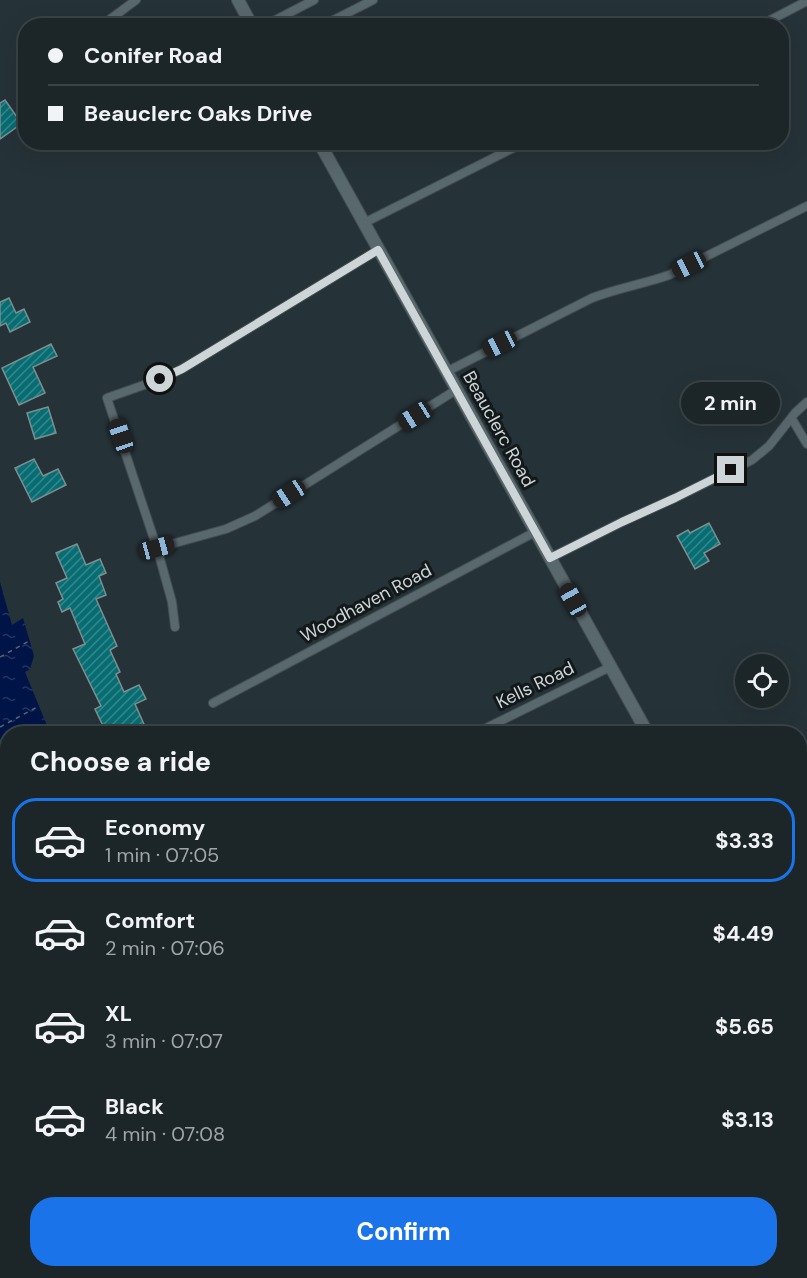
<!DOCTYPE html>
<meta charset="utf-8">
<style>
:root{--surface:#1c2629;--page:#252e31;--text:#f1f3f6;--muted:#a0a5a8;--line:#3a4346;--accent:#1a73e8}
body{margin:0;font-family:"DM Sans",sans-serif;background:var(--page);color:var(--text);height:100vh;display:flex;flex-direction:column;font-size:22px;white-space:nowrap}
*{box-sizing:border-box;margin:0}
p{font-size:20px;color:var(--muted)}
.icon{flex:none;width:33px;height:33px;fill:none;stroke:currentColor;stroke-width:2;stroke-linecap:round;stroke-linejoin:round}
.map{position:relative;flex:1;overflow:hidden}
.panel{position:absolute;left:0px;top:726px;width:807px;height:552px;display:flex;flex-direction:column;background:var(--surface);border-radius:24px 24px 0 0;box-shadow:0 6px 24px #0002,0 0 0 2px var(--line)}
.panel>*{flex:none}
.banner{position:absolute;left:18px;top:18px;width:771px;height:132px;border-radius:24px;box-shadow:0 6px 24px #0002,0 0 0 2px var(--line);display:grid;align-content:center;height:132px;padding:0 30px;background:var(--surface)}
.controls{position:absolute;left:735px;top:654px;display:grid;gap:12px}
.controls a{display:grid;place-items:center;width:54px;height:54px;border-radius:50%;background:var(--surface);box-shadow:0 6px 24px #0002,0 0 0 2px var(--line);font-size:30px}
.end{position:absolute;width:27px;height:27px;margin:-14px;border:8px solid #cdd5d8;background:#111;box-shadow:0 0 0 3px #111}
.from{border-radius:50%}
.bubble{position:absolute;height:42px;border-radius:21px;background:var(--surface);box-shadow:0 6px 24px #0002,0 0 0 2px var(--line);font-size:20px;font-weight:700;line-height:42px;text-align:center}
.car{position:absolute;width:18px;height:36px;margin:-18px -9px;border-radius:8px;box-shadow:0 0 4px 2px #0007;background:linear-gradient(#222 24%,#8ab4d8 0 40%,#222 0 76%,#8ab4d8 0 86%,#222 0)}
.banner b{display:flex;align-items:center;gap:21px;height:57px;font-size:22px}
.banner b+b{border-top:2px solid var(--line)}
.banner i{width:15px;height:15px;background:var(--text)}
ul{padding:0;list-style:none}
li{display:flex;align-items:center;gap:18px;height:84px;margin:0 12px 9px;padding:0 18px;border:3px solid transparent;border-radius:24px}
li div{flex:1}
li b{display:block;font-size:22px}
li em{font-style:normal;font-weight:700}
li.active{border-color:var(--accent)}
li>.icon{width:54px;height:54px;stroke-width:1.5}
h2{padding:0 30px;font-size:27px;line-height:72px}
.action{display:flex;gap:12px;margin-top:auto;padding:12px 30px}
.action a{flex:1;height:69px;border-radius:24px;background:var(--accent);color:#fff;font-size:24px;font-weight:700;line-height:69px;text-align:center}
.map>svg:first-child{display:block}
.water{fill:url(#water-ripples)}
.building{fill:url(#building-hatch);stroke:#7d8f8f;stroke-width:1.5}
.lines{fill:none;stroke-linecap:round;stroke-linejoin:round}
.street-casing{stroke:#434e52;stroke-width:10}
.secondary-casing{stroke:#434e52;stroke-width:14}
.path{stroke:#5b666b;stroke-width:1.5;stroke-dasharray:4.5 4.5;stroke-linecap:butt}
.street{stroke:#59686d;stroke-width:8}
.secondary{stroke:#59686d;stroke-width:12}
.route{stroke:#cdd5d8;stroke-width:8}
.labels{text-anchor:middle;stroke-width:6;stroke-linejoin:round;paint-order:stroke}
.street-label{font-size:18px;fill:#cdd5d8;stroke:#13191b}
</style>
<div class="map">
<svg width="807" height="1278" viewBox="0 0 807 1278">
<defs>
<pattern id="water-ripples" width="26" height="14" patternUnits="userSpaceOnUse" patternTransform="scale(1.5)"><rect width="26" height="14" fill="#001448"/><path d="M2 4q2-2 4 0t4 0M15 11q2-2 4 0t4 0" fill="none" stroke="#243562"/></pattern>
<pattern id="building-hatch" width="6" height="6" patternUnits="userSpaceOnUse" patternTransform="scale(1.5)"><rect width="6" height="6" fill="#076d72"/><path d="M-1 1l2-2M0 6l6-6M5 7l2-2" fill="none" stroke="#36888c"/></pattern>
</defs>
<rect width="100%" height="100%" fill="#253237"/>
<path class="water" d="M0,582L12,625L23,618L34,656L30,669L25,672L50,733L8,734V1270H268L272,1278H0Z"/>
<g class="building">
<path d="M5,100L19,120L26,115V138L17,127L0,139V103Z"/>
<path d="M9,298L16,313L24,309L30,322L10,332L6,323L0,326V302Z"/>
<path d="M51,344L57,356L33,367L45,393L19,405L2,368Z"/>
<path d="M48,407L56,433L35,439L27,413Z"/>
<path d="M34,459L43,476L58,469L66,485L32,502L15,468Z"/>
<path d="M709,523L720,544L704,553L709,561L695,569L677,536L688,530L690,533Z"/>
<path d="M77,544L86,565L100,559L106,573L99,576L106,595L96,599L117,646L110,650L120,672L116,674L124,692L139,685L146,699L135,704L147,731L141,734H107L95,709L101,706L73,649L85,644L70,608L62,612L58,602L63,599L56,583L67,578L56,553Z"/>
</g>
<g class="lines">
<g class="street-casing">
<g id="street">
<path d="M101,26L136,0"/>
<path d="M264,26L314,0"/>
<path d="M322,26L373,0"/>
<path d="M759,26L807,1"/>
<path d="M364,223L525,142"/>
<path d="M446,372L592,298C617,288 644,284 669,275L807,206"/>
<path d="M792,419L807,444"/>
<path d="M157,548L226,529L255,516L456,390"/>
<path d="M550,558L622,522L675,498L752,460L769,446L795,413L807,402"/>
<path d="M175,627L172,602L157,548L107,398L161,379L182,369L378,250"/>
<path d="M213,703L535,532"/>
<path d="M474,734L610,667"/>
<path d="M800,751L807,747"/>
<path d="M800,983L807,979"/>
<path d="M800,1115L807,1111"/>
<path d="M425,1270L429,1278"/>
<path d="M502,1278L514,1270"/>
</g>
</g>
<g class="secondary-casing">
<g id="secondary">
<path d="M238,0L252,26"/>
<path d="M319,142L648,734"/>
<path d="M800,1006L807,1020"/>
</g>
</g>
<g class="path">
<path d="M0,657L29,641"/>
<path d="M0,727L39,706"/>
<path d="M0,789L8,785"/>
<path d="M0,861L8,857"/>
<path d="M0,912L8,908"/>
<path d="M0,995L8,992"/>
<path d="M0,1069L8,1066"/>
<path d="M0,1115L8,1112"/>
<path d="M112,1278L126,1270"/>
<path d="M203,1278L217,1270"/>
</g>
<use href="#street" class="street"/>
<use href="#secondary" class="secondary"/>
</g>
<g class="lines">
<path class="route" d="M160,379L182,369L378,250L550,558L622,522L675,498L731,470"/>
</g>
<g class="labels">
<g class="street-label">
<text transform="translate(499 429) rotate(61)" y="6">Beauclerc Road</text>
<text transform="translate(366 603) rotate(-28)" y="6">Woodhaven Road</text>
<text transform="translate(535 685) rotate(-26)" y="6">Kells Road</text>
</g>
</g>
</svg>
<div class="controls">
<a><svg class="icon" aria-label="locate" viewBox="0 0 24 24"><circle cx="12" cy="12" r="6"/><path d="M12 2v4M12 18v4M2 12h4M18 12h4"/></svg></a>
</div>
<i class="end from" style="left:160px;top:379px"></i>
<i class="end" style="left:731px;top:470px"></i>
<div class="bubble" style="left:681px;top:382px;width:99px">2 min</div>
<i class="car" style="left:689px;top:265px;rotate:243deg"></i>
<i class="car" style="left:500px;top:344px;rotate:243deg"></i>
<i class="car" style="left:415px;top:416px;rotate:238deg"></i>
<i class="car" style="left:121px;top:436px;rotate:341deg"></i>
<i class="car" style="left:289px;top:494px;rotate:237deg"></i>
<i class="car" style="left:157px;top:548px;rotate:75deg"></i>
<i class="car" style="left:573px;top:600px;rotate:331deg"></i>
<div class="banner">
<b><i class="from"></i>Conifer Road</b>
<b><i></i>Beauclerc Oaks Drive</b>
</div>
<section class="panel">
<h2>Choose a ride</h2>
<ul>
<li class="active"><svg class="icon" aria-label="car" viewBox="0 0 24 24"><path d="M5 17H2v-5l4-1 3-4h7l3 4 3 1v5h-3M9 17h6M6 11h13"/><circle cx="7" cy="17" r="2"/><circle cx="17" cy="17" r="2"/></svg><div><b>Economy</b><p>1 min · 07:05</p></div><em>$3.33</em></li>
<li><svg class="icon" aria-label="car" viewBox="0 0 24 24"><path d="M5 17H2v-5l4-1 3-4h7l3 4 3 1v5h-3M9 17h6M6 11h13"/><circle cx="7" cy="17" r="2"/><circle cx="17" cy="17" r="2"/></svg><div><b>Comfort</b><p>2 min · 07:06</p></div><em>$4.49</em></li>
<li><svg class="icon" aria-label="car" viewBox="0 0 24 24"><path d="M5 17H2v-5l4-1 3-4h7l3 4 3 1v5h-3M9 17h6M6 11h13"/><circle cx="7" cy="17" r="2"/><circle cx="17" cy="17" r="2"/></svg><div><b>XL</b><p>3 min · 07:07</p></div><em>$5.65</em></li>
<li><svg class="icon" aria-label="car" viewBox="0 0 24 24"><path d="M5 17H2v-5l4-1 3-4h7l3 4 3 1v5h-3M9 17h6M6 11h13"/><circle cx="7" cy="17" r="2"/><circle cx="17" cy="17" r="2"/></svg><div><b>Black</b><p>4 min · 07:08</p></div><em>$3.13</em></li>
</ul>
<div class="action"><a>Confirm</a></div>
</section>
</div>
